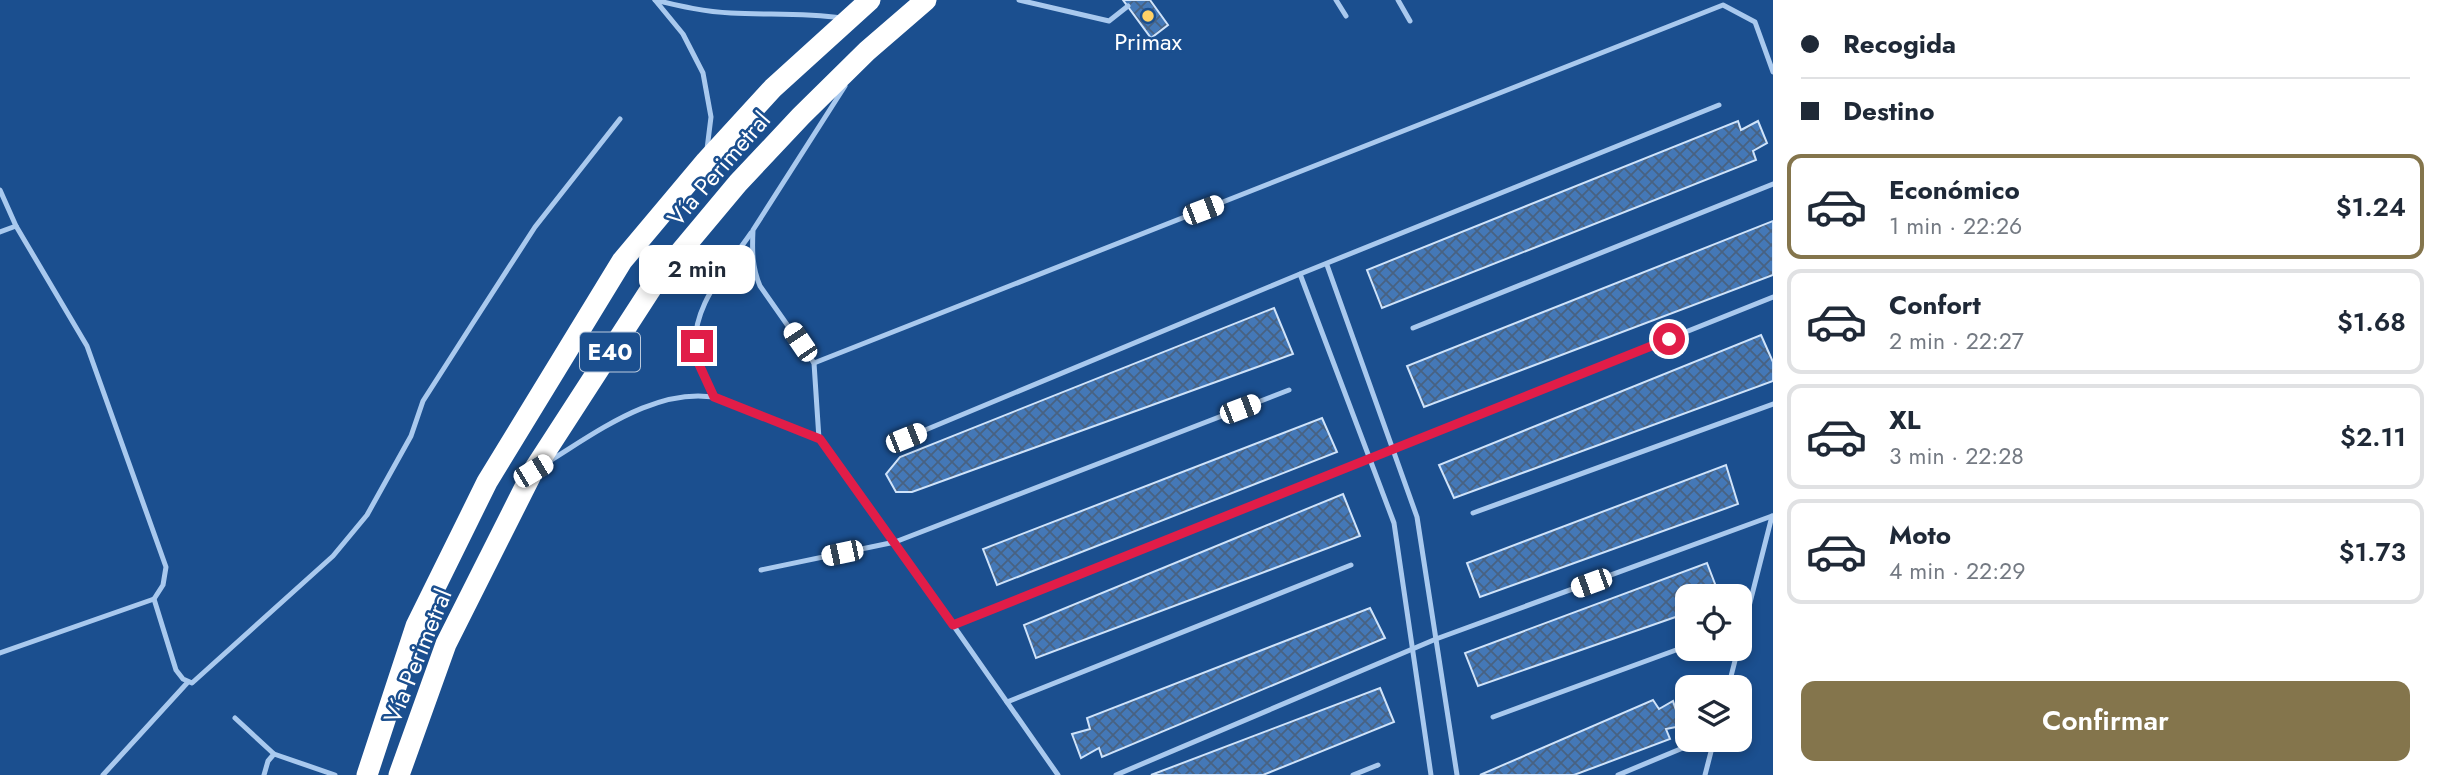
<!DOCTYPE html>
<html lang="es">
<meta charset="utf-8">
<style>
:root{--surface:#fff;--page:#f2f2f3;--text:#1f2937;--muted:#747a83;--line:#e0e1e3;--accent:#84754c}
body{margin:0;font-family:Jost,sans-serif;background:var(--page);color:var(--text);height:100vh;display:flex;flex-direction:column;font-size:26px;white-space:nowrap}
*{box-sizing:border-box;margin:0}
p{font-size:23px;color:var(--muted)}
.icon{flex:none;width:38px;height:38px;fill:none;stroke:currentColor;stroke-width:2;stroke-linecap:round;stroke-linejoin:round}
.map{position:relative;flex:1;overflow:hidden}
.panel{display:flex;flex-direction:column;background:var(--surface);width:665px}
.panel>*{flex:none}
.banner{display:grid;align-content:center;height:154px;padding:0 28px;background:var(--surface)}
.controls{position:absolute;left:1675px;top:584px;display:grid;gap:14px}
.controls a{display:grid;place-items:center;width:77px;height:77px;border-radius:14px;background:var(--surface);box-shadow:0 4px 10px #0003;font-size:35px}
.end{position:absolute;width:32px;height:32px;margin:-16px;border:9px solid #e11d48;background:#fff;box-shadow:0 0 0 4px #fff}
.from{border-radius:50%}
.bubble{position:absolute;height:49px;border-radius:14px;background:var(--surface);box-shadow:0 4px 10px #0003;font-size:23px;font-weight:600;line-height:49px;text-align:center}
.car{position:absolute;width:21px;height:42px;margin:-21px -10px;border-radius:9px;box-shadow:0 0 5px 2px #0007;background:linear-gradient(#fff 24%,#345 0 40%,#fff 0 76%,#345 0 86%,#fff 0)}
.banner b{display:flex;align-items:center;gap:24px;height:66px;font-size:26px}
.banner b+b{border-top:2px solid var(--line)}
.banner i{width:18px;height:18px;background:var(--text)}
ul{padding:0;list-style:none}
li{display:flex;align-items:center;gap:21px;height:105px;margin:0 14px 10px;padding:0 14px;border:4px solid var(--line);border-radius:14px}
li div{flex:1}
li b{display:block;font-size:26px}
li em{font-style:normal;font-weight:600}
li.active{border-color:var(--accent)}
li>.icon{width:63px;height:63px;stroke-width:1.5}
.cta{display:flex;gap:14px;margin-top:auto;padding:14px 28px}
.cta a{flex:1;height:80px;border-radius:14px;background:var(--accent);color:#fff;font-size:28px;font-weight:600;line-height:80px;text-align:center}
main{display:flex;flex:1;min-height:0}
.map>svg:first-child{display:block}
.building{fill:url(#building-cross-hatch);stroke:#cfe3fa;stroke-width:2}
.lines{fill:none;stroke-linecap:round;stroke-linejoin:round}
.lane{stroke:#a9c9ee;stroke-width:5}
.highway{stroke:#fff;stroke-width:21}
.route{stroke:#e11d48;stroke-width:9}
.poi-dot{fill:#ffd166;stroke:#1b4f8f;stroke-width:2.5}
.labels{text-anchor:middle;stroke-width:5;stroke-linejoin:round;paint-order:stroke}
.shield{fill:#1b4f8f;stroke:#bbcadd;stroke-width:2}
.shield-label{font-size:23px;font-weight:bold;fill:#fff}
.poi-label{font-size:24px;fill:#fff;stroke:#1b4f8f}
.street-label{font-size:24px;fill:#fff;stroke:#1b4f8f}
</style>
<main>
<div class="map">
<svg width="1773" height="775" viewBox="0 0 1773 775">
<defs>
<pattern id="building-cross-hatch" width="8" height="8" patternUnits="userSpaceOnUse" patternTransform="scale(1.75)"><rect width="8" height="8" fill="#4478b7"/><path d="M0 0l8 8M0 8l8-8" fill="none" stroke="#486282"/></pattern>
</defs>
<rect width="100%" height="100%" fill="#1b4f8f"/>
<g class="building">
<path d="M1123,0H1150L1168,25L1151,38Z"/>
<path d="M1738,121L1741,130L1758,121L1767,143L1753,151L1756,160L1382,308L1367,270Z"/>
<path d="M1773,221V275L1424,407L1407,366Z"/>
<path d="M1274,308L1293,354L912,492H896L886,474L900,457Z"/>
<path d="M1761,335L1773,362V381L1454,498L1439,465Z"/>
<path d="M1322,418L1337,452L997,585L983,549Z"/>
<path d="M1726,465L1738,504L1480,597L1467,563Z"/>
<path d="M1343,494L1360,536L1036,658L1024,625Z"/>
<path d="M1707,563L1720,597H1687V613L1478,686L1465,653Z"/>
<path d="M1370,608L1385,638L1102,757L1099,748L1081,758L1072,734L1090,729L1087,718Z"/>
<path d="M1380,688L1394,722L1263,775H1151Z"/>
<path d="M1653,700L1659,709L1673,701L1681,726L1666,729L1670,739L1574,775H1480Z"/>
</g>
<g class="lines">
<g class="lane">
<path d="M655,0C680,6 705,12 731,13C769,15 803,13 842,18"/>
<path d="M655,0L683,34L703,73L711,117L707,149"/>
<path d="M1019,0L1109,21L1128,6"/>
<path d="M1336,0L1346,16"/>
<path d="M1398,0L1410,21"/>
<path d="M845,86L753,230C752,251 752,267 760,286L814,363L819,439L895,542L1058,775"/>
<path d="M0,190L16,226L87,346L166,567L163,585L154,599L0,653"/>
<path d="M0,232L16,226"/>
<path d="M1327,265L1417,517L1457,775"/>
<path d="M1300,274L1394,523L1431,775"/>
<path d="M1413,328L1773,184"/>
<path d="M814,363L1723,5L1755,22L1773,72"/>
<path d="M714,396C709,385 701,373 698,361C684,314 727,268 751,233"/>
<path d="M906,438L1300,274L1719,105"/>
<path d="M548,462C597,432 661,383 723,399L819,439"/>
<path d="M1473,513L1773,404"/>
<path d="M761,570L895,542L1289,390"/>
<path d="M154,599L176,670L183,679L192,683L333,556L367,515L411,436L423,401L471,326L535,227L620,119"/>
<path d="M953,625L1773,297"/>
<path d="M1740,642L1772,516"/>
<path d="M1728,688L1738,649"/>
<path d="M1007,702L1351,565"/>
<path d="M1493,717L1687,646"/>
<path d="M235,718L274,754"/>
<path d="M103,775L188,682"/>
<path d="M264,775L268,761L274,754L335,775"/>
<path d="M1116,775L1436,639L1772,516"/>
<path d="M1353,775L1378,765"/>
<path d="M1618,775L1702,740"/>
<path d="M1705,775L1714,740"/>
</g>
<g class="highway">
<path d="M367,775L416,626L487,482L622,261L706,161L773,88L870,0"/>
<path d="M399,775L446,644L533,471L656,281L738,183L801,116L867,51L926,0"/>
</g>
</g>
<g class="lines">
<path class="route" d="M697,346V360L714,397L820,439L953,625L1669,339"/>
</g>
<circle class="poi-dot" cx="1148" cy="16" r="7"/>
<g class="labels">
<rect class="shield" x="580" y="332.5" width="60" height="39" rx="5"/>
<g class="shield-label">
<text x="610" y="360">E40</text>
</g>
<g class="poi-label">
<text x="1148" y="50">Primax</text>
</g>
<g class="street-label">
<text transform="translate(719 169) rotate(-49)" y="8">Vía Perimetral</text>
<text transform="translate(418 656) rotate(-68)" y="8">Vía Perimetral</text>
</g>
</g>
</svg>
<div class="controls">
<a><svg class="icon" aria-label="locate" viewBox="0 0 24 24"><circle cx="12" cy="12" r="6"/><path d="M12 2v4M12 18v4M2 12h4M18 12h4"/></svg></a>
<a><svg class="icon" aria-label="layers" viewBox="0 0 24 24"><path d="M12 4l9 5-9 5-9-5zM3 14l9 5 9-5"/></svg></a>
</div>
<i class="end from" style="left:1669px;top:339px"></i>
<i class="end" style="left:697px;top:346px"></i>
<div class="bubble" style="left:639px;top:245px;width:116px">2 min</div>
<i class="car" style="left:1203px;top:210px;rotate:69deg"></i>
<i class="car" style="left:800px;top:342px;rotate:326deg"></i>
<i class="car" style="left:1240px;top:409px;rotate:69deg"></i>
<i class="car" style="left:906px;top:438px;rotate:68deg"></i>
<i class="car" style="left:533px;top:471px;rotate:59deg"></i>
<i class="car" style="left:842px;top:553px;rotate:258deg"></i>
<i class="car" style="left:1591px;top:583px;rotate:250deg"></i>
</div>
<section class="panel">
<div class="banner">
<b><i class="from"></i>Recogida</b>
<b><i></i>Destino</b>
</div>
<ul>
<li class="active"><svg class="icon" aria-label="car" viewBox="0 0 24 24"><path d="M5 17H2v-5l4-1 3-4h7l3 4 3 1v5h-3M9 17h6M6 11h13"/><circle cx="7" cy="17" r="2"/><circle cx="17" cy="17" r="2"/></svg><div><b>Económico</b><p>1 min · 22:26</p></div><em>$1.24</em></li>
<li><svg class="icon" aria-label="car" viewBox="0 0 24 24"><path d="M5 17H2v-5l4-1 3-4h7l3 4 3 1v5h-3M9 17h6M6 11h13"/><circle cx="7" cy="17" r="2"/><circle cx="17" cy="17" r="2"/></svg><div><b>Confort</b><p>2 min · 22:27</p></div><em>$1.68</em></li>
<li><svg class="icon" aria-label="car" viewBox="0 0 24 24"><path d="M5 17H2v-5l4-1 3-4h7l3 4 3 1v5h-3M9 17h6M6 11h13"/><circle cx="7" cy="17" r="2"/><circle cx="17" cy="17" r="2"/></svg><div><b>XL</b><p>3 min · 22:28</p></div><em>$2.11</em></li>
<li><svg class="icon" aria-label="car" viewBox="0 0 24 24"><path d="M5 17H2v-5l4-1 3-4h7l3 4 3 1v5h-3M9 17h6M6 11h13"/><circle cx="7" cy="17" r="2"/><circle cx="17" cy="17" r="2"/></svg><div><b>Moto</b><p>4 min · 22:29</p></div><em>$1.73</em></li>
</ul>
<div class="cta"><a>Confirmar</a></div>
</section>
</main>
